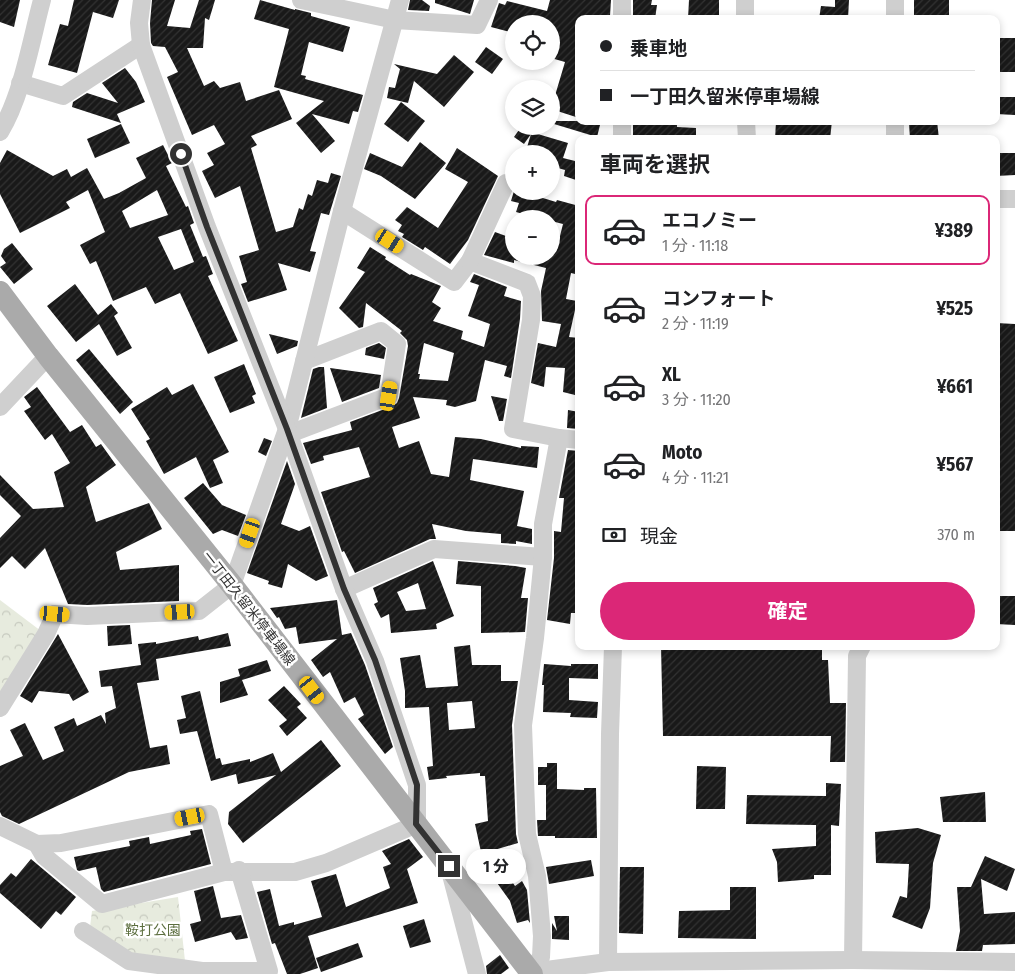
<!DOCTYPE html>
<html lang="ja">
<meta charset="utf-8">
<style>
:root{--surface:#fff;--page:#f6f6f6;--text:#202124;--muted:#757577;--line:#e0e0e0;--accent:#db2777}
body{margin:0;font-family:"Fira Sans Condensed","Noto Sans JP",sans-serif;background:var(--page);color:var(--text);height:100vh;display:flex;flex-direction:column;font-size:19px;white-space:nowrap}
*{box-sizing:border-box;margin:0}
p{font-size:16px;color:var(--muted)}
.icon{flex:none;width:28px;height:28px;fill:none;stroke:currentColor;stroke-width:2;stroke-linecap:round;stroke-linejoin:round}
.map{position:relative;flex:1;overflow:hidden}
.panel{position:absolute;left:575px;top:135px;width:425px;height:515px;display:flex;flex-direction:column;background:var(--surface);border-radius:10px;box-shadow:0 2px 8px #0003}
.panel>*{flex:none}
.guide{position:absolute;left:575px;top:15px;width:425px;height:110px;border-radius:10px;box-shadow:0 2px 8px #0003;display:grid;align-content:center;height:110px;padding:0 25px;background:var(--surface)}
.tools{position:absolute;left:505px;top:15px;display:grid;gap:10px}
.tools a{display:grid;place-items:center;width:55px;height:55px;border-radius:50%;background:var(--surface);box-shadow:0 2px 8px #0003;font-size:25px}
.end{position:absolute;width:22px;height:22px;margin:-11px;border:6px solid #323232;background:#fff;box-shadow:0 0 0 2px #fff}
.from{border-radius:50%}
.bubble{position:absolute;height:35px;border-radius:18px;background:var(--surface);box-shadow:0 2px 8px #0003;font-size:16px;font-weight:700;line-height:35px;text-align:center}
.car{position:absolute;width:15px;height:30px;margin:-15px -8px;border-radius:6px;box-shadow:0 0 4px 1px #0007;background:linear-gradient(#f5c518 24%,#345 0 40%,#f5c518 0 76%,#345 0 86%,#f5c518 0)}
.guide b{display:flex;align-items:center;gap:18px;height:48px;font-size:19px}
.guide b+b{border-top:1px solid var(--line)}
.guide i{width:12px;height:12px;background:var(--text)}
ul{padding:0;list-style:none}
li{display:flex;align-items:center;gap:15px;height:70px;margin:0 10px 8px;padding:0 15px;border:2px solid transparent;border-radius:10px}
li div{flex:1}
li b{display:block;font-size:19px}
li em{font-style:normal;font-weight:700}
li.selected{border-color:var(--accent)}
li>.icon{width:45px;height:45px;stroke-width:1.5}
h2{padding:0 25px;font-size:22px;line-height:60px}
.pay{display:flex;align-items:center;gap:12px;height:55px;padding:0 25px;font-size:19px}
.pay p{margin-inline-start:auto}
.cta{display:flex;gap:10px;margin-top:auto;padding:10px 25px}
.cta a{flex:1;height:58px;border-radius:30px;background:var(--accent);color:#fff;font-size:20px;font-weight:700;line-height:58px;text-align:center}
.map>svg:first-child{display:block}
.park{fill:url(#park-crowns)}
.building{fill:url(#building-hatch);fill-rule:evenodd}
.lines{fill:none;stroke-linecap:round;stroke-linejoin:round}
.minor{stroke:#cfcfcf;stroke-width:18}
.major{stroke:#aaa;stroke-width:22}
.route{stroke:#323232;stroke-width:6}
.labels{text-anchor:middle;stroke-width:5;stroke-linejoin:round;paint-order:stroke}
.street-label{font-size:14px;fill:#323232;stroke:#fff}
.park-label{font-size:14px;fill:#5c6e3f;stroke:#fff}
</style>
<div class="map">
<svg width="1015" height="974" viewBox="0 0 1015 974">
<defs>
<pattern id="park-crowns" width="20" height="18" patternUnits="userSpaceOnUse" patternTransform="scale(1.25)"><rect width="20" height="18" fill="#e7ebde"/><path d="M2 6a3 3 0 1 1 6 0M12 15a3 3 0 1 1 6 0" fill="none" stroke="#c7cabf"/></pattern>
<pattern id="building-hatch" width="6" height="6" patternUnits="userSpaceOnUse" patternTransform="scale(1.25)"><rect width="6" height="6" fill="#191919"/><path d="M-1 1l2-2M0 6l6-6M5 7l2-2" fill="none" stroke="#323232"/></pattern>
</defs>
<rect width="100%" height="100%" fill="#fff"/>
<g class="park">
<path d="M0,600L41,631L0,701Z"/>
<path d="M178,897L185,961L128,955L90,927L92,911Z"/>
</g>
<g class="building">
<path d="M0,0H20L14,27L0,22Z"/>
<path d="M74,0H119L113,18L93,12L77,73L48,65L60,24L68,26Z"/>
<path d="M152,0H175L167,26L190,28L199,0H215L209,20L205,18L203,48H187L204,86L214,81L220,88L240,82L246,101L279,90L292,119L251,136L257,145L251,148L276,232L293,227L299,208L303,210L308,194L312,196L317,180L328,183L331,173L341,176L329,215L321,213L310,251L316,252L310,272L278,263L287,290L248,302L241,284L247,282L239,256L259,250L240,186L215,198L202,171L214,165L207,153L225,144L214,125L192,135L167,77L178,72L165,47L153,46L151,43L150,23Z"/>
<path d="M260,0L295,10V9L311,13V16L350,27L343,52L309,42L301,75L306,76L305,79L363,95L358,112L353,111L349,124L312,114L335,141L321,153L296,123L324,101L274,87L289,29L254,19Z"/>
<path d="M410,0H422L430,6L429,11L408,10Z"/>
<path d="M435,0H474L470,14L435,3Z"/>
<path d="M550,0H611L610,16L608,19H579V118L551,109L565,62L551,58L556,40L551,39V24H514V33L491,27L499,3L505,5L507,1L547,11Z"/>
<path d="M633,0H652L651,5H657L655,19H633Z"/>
<path d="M689,0H719V19H688Z"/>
<path d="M835,0H849L848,19H819L821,6L835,7Z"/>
<rect x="914" y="0" width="35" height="19"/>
<rect x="996" y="38" width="19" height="34"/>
<path d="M486,47L503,59L492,74L475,62Z"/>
<path d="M454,55L474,72L444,107L414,81L408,103L387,98L389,87L395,88L400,69L394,64L437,74Z"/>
<path d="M125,68L136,82L145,102L117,114L121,123L72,107L73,102L87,93L118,103L102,83Z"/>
<path d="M996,97H1015V115L996,114Z"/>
<path d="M401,102L425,121L408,142L384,124Z"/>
<path d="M554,121H601L597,137L554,124Z"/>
<path d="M832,121L830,139H775L776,122Z"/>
<path d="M937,121L939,139H910L909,123Z"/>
<path d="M121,124L130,143L95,158L87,139Z"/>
<path d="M633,124L677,125V127L696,128V139H633Z"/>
<path d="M521,127L531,134V132L568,143L563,158L579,162V181L564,176L565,170L551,166V154H525L531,134L524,144L514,137Z"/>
<path d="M420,142L446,163L415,199L381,176L364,169L370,153L402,167Z"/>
<path d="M163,145L172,163L166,166L186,207L188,206L194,223L190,225L203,257L206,256L213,274L208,276L238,341L208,354L180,293L155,304L146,287L113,301L96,261L90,264L80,245L105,232L88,190L66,202L70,208L20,233L0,194V163L7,150L53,176L67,169L71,177L87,168L104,199L119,193L146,178L136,158ZM157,190L168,215L130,228L122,211ZM181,229L194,262L174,270L158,237Z"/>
<path d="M457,148L498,176L468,240L450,264L425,247L423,250L402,237L404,234L398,231L402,225L395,220L407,207L438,228L468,182L445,169Z"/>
<path d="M996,153H1015V175L996,176Z"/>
<path d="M514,191H520L556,202L557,200L579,206V241L575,257L579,258V275L571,273L566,299L577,301L569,337L579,338V396L563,392L565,368L546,367L544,387L531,383L538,343L556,347L561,324L542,321L541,291L546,268L514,260V263L484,255L495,232L514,239V260V256H551V251L556,252L563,224L551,221V219H542L516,212L519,203L511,201Z"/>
<path d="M12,243L33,269L14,284L0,267L6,263L1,256L4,249Z"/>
<path d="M370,247L386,257L385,259L410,275L411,274L441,286L432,302L441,308L433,321L463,331L461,339L484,347L490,324L468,316L479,285L470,282L474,274L507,287L504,296L521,301L520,319L511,378L504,376L507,366L485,360L476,401L455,407L446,405L447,400L413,397L420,418L392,427L399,448L419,441L431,474L449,477L455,437L481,439L521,448V446L539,447L537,468L473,459L470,480L524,491L517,526L532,529V544L516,541V544L501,543V534L466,531L432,524L436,539H430L355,573L344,551L342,552L321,492L370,477L359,447L323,456L324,460L311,464L303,443L352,430L350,422L393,406L397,403L399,398L408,346L407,340L400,333L402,331L366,303L363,327L359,328L339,308L365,272L357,268ZM424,343L454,353L448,381L419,379L420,374H418Z"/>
<path d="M75,284L98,315L111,304L118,313L114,316L132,348L117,356L99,324L76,342L47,306Z"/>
<path d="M996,323L1015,324V531H996Z"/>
<path d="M269,334L298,341L297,346L277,354Z"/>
<path d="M379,343L386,348L384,359L365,355L366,348Z"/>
<path d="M89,349L133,402L120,414L76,360Z"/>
<path d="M383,362L379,388L342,402L330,368L381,375Z"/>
<path d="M244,364L256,394L252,396L255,403L230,413L214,377Z"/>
<path d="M319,367H324L327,408L301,418L313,369Z"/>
<path d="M193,384L229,452L213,460L223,483L210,488L196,457L164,474L146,441L150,439L131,409L167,387L172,395Z"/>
<path d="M37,387L70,432L82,425L96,447L101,444L116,465L86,487L96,522L149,503L162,529L116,552L120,570L179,565V601L87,605L68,604L45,548L25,569L12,556L0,568V538L21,516L0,495V475L33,509L64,507L54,472L70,463L52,434L45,440L24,411L31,407L24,397Z"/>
<path d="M491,396L507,399L503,421H499Z"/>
<path d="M568,410L579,412V429L567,428Z"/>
<path d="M264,438L272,441L266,456L258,452Z"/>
<path d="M568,450L579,451V613H571L570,624L547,620L554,558V531L561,532L564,498H559Z"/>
<path d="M287,461L295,484L281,524L299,531L310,526L328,576L316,581L288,564L282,588L268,584L269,581L247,573Z"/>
<path d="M203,483L222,505L246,515L238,536L222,530L213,534L184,498Z"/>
<path d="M433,561L454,616L436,624L437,629L391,633L389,614L381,618L374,604L378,602L373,588ZM418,583L426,609L406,611L397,592Z"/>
<path d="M458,561L515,566L526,568L521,598H528L525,632L481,633V586L456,584Z"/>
<path d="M996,596H1015V625L996,624Z"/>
<path d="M337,600L342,635L351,633L365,665L393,747L385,754L358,719L364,715L355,697L344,703L330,672L323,677L311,660L337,639L299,644L296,627L285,629L279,617L277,618L270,608Z"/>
<path d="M130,625L132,644L108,646L107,626Z"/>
<path d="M228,633L231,646L156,659L159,680L137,683L150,748L167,745L170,764L129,772L19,824L2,816L0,812V766L23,756L10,730L25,723L43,760L64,751L54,727L74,718L77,726L101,715L106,724L105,713L116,708L112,686L101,687L99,671L141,665L138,644L156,642V644L198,636L199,640Z"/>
<path d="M58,634L89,692L73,701L69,694L39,691L32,703L20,696Z"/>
<path d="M470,645L472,665H501V681H518L512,725L516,834L518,843L491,851L515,886L522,881L527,890L530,923L528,920L517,923L510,901L495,880L491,883L481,868L484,866L475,824L488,821L485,776H480V773L446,776L447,778L429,780L427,767L433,766L429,707L405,708V691L400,658L420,655L426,688L458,686L454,647ZM472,701L475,728L449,730L447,703Z"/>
<path d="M661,646H822V660H828L830,703H846L845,762H830L831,736H663Z"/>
<path d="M267,660L271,671L242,680L248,695L220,703V682L240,676L238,669Z"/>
<path d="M544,664L571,666V664H598V679L569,678V700L598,702L597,718L570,717L571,713L543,712L544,685H542Z"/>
<path d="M284,686L301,704L297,707L307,718L287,736L279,726L287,720L268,700Z"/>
<path d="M200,691L216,759L220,758L222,765L250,759V762L273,753L281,772L321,740L341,766L243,843L228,824L229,812L276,775L238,784L236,774L211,781L197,731L180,734L177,720L186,718L181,696Z"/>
<path d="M547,763H557V789L584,790V788H596L597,838H555V836H538L537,820H546V785H538V767H547Z"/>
<path d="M697,766L726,767L725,809H696Z"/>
<path d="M826,783L841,784L839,826L831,825V875H814V879L778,882L777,862L772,849L816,846V825L746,824L747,795L826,796Z"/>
<path d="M985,792L986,822H943L940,797Z"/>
<path d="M918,828L941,835L933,863L930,908L922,929L892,917L900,896L907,898L909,864L876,863L875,832Z"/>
<path d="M202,829L211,864L104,892L101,889L96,867L79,871L77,870L74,857L130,846L129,841L149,837L150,844L191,835L190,831Z"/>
<path d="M409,839L423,857L407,869L418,903L308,936L318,968L300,974H287L275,943L272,944L257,892L270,889L279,926L294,922V925L322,917L311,881L336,874L346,907L390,888L383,867L391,864L382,851Z"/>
<path d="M985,856L1015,869L1007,891L981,879L984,914L1015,912V944L983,945L982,951H956L960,931L957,887H971Z"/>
<path d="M31,859L76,897L61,915L56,911L41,929L0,893V885L11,873L16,877Z"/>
<path d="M591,860L594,876L549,884L546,867Z"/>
<path d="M620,867H644L643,934L619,933Z"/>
<path d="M213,886L221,918L241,915L248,938L236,940L231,932L195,942L190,924L201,921L194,891Z"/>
<path d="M730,887H756V939L678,938L679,911L730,910Z"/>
<path d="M554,916H569V940L552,939V923L557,931Z"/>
<path d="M424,919L431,942L410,948L403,926Z"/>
<path d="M358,943L363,957L321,972L316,958Z"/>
<path d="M500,955L509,968L501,974H487L486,966Z"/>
</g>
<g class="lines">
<g class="minor">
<path d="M301,0L395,20L477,25L489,0"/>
<path d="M745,0V19"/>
<path d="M895,0V19"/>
<path d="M622,19V0"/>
<path d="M20,83L63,96L141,45"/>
<path d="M746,121L747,139"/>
<path d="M895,121V139"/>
<path d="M0,132C22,96 31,41 42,0"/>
<path d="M622,139V121"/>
<path d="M996,199H1015"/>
<path d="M342,211L454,282L470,261L527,283L532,296L531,320L513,429L559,438L579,440"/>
<path d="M470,261L506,183"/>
<path d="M0,407L48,356"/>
<path d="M289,434L389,396L397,344L381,331L304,361"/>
<path d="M344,589L434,549L543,557"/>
<path d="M0,708L46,634L55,614L87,616L199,611L232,585L287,429L342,211L400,0"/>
<path d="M0,826L37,844L44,856L102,904L224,872H295L326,863L417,824V785L375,661L344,589L287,429L207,227L141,45L139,23L142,0"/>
<path d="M37,844L61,843L209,814L224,872"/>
<path d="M450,871L477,974"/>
<path d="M83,931L129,961L202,971H269L239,870"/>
<path d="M853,960L857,656L862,646"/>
<path d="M608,962L610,734L613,646"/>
<path d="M531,972L541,957L542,936L537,876L527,834L523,725L535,638L543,557V524L559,438"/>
<path d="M531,972L608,962L853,960L1015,962"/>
</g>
<path class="major" d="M0,292L48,356L232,585L532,974"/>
</g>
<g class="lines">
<path class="route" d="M181,154L207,227L287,429L344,589L375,660L417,785L416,824L449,866"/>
</g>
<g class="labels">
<g class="street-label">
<text transform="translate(249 608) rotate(52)" y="5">一丁田久留米停車場線</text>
</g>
<g class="park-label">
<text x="153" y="935">鞍打公園</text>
</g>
</g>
</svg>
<div class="tools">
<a><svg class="icon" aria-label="locate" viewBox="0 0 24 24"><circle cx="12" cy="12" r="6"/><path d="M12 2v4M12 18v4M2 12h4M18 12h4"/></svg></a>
<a><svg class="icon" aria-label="layers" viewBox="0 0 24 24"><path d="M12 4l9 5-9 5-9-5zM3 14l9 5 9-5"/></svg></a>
<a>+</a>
<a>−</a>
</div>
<i class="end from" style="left:181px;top:154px"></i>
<i class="end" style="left:449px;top:866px"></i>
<div class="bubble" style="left:466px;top:849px;width:60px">1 分</div>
<i class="car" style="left:390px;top:241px;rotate:123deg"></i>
<i class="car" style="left:389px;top:396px;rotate:9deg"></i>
<i class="car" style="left:250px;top:533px;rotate:199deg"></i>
<i class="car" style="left:180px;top:612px;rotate:267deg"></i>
<i class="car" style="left:55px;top:614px;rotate:95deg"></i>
<i class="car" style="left:312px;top:690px;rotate:143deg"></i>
<i class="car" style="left:190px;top:817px;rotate:259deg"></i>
<div class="guide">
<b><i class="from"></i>乗車地</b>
<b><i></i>一丁田久留米停車場線</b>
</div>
<section class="panel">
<h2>車両を選択</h2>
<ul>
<li class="selected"><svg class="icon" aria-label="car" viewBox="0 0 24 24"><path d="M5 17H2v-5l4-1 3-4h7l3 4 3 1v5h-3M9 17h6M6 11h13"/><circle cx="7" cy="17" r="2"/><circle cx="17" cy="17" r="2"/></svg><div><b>エコノミー</b><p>1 分 · 11:18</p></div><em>¥389</em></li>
<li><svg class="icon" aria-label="car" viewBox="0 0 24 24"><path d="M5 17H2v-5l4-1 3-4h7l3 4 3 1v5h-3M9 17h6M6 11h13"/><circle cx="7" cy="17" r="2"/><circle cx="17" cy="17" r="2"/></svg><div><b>コンフォート</b><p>2 分 · 11:19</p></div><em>¥525</em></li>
<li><svg class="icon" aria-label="car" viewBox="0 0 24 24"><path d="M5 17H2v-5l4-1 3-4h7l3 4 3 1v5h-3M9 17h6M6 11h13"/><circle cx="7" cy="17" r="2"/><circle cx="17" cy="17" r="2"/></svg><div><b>XL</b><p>3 分 · 11:20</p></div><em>¥661</em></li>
<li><svg class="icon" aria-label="car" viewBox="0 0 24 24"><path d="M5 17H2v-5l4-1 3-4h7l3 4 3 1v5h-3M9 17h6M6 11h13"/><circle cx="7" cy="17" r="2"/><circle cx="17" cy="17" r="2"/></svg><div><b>Moto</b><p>4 分 · 11:21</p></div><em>¥567</em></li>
</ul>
<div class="pay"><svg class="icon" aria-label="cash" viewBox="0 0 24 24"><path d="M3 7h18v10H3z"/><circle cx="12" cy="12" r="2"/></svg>現金<p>370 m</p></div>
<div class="cta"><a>確定</a></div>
</section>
</div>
